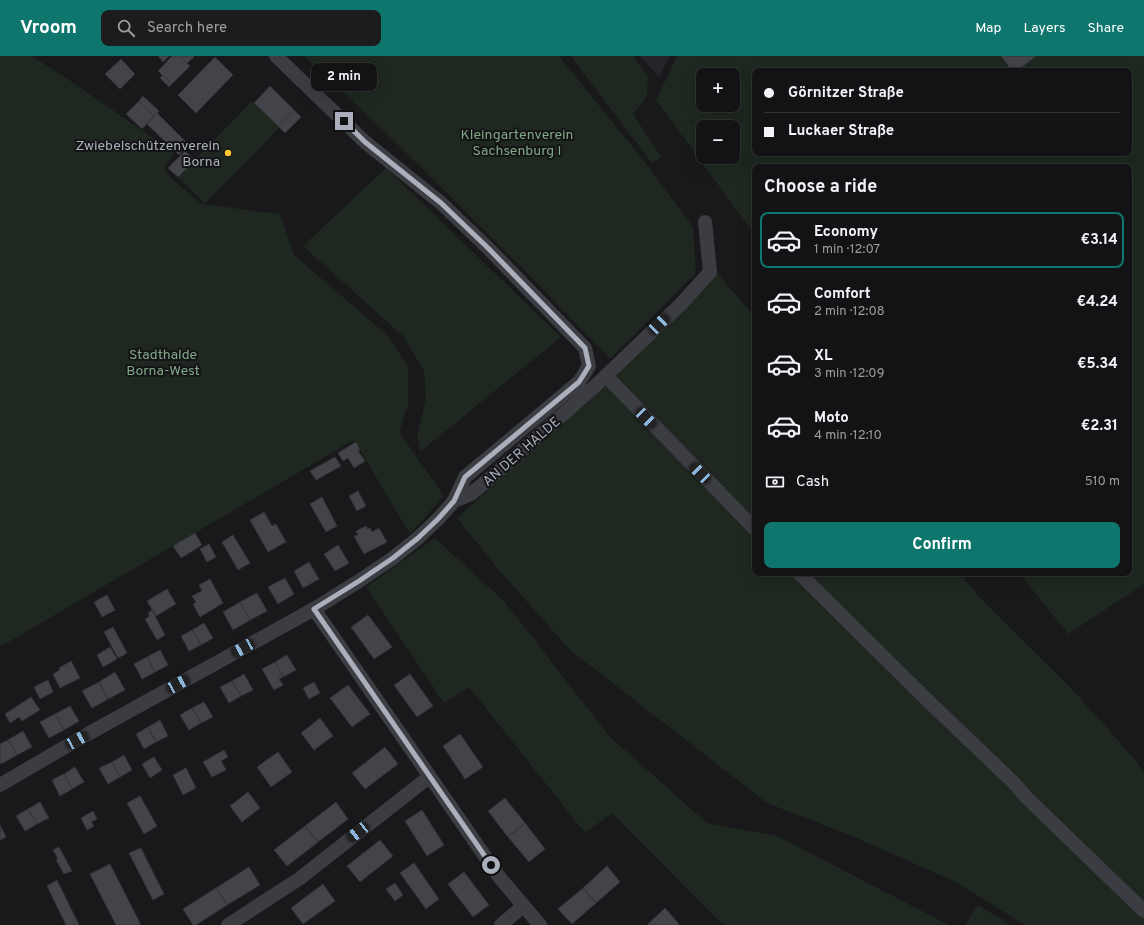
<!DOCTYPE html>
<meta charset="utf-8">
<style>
:root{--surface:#131315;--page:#1c1c1e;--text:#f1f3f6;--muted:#9d9ea0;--line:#323234;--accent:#0f766e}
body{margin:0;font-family:Overpass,sans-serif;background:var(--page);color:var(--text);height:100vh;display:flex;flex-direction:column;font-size:15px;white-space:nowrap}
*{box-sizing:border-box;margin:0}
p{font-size:13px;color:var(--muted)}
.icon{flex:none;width:22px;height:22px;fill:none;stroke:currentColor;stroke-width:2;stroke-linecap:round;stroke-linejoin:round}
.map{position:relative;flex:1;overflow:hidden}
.details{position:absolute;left:752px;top:108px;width:380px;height:412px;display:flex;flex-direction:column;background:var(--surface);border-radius:8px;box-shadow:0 4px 16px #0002,0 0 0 1px var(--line)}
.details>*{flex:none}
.guide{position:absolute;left:752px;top:12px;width:380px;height:88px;border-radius:8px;box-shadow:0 4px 16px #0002,0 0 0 1px var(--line);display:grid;align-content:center;height:88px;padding:0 12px;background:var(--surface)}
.tools{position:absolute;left:696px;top:12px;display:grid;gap:8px}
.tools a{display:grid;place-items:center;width:44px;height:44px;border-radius:8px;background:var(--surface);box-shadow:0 4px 16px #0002,0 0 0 1px var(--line);font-size:20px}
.end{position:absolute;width:18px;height:18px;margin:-9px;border:5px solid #aaafbc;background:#111;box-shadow:0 0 0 2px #111}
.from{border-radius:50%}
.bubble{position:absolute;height:28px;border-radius:8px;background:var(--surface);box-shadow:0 4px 16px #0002,0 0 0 1px var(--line);font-size:13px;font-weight:700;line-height:28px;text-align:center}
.car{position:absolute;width:12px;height:24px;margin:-12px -6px;border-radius:5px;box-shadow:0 0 3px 1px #0007;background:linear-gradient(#222 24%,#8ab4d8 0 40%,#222 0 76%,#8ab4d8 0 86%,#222 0)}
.guide b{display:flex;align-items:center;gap:14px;height:38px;font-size:15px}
.guide b+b{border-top:1px solid var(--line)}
.guide i{width:10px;height:10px;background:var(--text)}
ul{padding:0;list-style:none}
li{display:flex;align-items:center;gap:12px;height:56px;margin:0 8px 6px;padding:0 4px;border:2px solid transparent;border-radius:8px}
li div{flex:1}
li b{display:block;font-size:15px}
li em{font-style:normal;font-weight:700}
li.current{border-color:var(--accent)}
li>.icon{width:36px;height:36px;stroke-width:1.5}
h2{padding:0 12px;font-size:18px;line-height:48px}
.pay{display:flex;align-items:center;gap:10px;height:44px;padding:0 12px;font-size:15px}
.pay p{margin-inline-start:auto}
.cta{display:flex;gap:8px;margin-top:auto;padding:8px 12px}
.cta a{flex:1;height:46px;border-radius:8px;background:var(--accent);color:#fff;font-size:16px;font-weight:700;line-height:46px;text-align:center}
header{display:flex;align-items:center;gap:24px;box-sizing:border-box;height:56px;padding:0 20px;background:var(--accent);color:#fff}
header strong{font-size:19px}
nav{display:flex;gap:22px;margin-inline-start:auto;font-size:14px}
.search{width:280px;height:36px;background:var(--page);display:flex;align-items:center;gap:10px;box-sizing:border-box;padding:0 14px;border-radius:8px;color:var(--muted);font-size:15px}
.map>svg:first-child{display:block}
.built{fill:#252529}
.green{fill:#1e2720;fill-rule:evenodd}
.building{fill:#434449;stroke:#333338}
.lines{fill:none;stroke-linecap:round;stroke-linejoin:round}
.minor{stroke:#3c3c43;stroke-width:14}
.route{stroke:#aaafbc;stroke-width:5}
.poi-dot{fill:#ffc72d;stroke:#141417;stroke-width:1.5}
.labels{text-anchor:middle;stroke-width:4;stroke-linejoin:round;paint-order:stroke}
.park-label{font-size:14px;fill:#80a886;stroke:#141417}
.poi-label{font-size:14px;fill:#aaafbc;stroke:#141417;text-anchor:end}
.street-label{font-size:14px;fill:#aaafbc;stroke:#141417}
</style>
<header>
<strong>Vroom</strong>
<div class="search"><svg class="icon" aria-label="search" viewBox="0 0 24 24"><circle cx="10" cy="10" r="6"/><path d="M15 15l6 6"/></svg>Search here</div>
<nav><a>Map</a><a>Layers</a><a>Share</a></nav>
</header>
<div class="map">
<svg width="1144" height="869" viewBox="0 0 1144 869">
<rect width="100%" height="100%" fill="#19191c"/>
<path class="built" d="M640,0H670L659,21Z"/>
<g class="green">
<path d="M0,0H32L69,24L175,97L164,112L172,123L202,148L280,158L294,199L387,279L408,310V349L399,376L444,440L410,478L354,384L0,591Z"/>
<path d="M304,0H559L640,100L693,171L696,217L610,303L532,222L378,69Z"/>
<path d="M571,0H634L648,21L647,40L633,58L661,101L652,107Z"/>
<path d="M677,0H1144V528L1068,578L1019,517H1129V111H755V179L656,44ZM755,15H1129V97H755ZM703,19H733V49H703ZM703,71H733V101H703Z"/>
<path d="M252,45L279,72L205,148L178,121Z"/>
<path d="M386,112L561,281L420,396L417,380L426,343L424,315L404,281L303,190Z"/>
<path d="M717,217L755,261V517H960L981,543L1070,631L1116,682L1144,715V869H1025L956,826L854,781L767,747L570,594L498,513L457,462L566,365Z"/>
<path d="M435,482L505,546L609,680L707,767L777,780L949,869H723L612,757L585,777L469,631L444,647L366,531Z"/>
<path d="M978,849L1010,869H965Z"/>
</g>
<g class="building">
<path d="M158,0H169L163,6Z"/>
<path d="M172,0H180L190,10L172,28L158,15Z"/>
<path d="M180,0H193L194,1L187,7Z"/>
<path d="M1001,0H1036L1017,15H1012Z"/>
<path d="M215,1L233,19L196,57L178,39Z"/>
<path d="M121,3L135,18L120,33L105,18Z"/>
<path d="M163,19L172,28L169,31L160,22Z"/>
<path d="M270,30L294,54L278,70L254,47Z"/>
<path d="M143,40L159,55L154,60L139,45Z"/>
<path d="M139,45L154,60L142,73L126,58Z"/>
<path d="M294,54L301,61L285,77L278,70Z"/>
<path d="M157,57L184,84L174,94L147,68Z"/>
<path d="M184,84L189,88L179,99L174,94Z"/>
<path d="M185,95L195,104L178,121L168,112Z"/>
<path d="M356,386L360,394L358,395L365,405L354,412L348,402L343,405L338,397Z"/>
<path d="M335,401L341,410L316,424L310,415Z"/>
<path d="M358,435L366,450L357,455L349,440Z"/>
<path d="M322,441L337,470L326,476L310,448Z"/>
<path d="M264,456L272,470L276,468L286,486L268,496L250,464Z"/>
<path d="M366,470L368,473L370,472L372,476L379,472L387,486L364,498L354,480L358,479L356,475Z"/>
<path d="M195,477L202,489L181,502L173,490Z"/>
<path d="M233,479L250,507L238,514L222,486Z"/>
<path d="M209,488L216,501L207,506L200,493Z"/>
<path d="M338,489L349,507L335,515L324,498Z"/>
<path d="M309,506L319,523L303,532L294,515Z"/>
<path d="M285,522L294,538L278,548L268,531Z"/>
<path d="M210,523L223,547L200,561L193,548L196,546L192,540L202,535L199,529Z"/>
<path d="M167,533L176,548L156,560L147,545Z"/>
<path d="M257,537L267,555L250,564L240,546Z"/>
<path d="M107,539L115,554L102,561L94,546Z"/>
<path d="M240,546L250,564L233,574L223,556Z"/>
<path d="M152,554L165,579L157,584L145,563L150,560L148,557Z"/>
<path d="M368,559L392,591L374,603L351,571Z"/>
<path d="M204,567L213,582L201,589L192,574Z"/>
<path d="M113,571L127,597L118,602L104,576Z"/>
<path d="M192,574L201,589L189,595L181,580Z"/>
<path d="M110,591L117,603L103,611L97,599Z"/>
<path d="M160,594L168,609L155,616L147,601Z"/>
<path d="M287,599L296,614L283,621L275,606Z"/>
<path d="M147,601L155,616L142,623L134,608Z"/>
<path d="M71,605L80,622L60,632L53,618L60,614L59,612Z"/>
<path d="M275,606L283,621L279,623L283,629L274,634L262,613Z"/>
<path d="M115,616L125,634L108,643L99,626Z"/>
<path d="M244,618L253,634L241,640L232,625Z"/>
<path d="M410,618L433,650L417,661L394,629Z"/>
<path d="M48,624L53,636L40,643L34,631Z"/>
<path d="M232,625L241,640L229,647L220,631Z"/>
<path d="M99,626L108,643L92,652L82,635Z"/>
<path d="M314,626L320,637L309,643L303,632Z"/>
<path d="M348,629L370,658L352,671L330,642Z"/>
<path d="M31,641L40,654L22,665L19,661L10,667L5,658Z"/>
<path d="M204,646L213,661L201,667L192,652Z"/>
<path d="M70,650L79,665L64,674L55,658Z"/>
<path d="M192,652L201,667L189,674L180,659Z"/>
<path d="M55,658L64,674L49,682L40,666Z"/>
<path d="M320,662L333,680L314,694L301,677Z"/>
<path d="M160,664L168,680L156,686L148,671Z"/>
<path d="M148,671L156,686L144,693L136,678Z"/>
<path d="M23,675L32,691L17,699L8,684Z"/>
<path d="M460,678L483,711L465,723L443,690Z"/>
<path d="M8,684L17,699L1,708L0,705V688Z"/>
<path d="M385,691L398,708L365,733L352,717Z"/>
<path d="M224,694L228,701L221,705L226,714L212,721L203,706Z"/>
<path d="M278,696L292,716L271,731L257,711Z"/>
<path d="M124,699L132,714L120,721L112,706Z"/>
<path d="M154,701L162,714L150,722L142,708Z"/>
<path d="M112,706L120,721L108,728L99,712Z"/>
<path d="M75,711L84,726L72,733L64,718Z"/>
<path d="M186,712L196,732L183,739L173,719Z"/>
<path d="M64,718L72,733L60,740L52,724Z"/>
<path d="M248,736L260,752L242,766L230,750Z"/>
<path d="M140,740L157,770L144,778L127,747Z"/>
<path d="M505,742L525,767L508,781L488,755Z"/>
<path d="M40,746L49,762L37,768L28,753Z"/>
<path d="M336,746L348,763L318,786L305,770Z"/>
<path d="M28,753L37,768L25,775L16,760Z"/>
<path d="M422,754L444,789L427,800L405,765Z"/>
<path d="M93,755L97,763L91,766L94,770L87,774L81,762Z"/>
<path d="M525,767L545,793L529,806L508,781Z"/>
<path d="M0,769L6,781L0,784Z"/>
<path d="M305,770L318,786L287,810L274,794Z"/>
<path d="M380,784L393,800L360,826L347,810Z"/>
<path d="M59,791L72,815L64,818L56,804L58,803L53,794Z"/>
<path d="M141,792L164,838L153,844L129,797Z"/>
<path d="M414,807L439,843L426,853L400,817Z"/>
<path d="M110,808L141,869H116L90,818Z"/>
<path d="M607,810L620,826L596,847L583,832Z"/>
<path d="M249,811L260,829L227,849L216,832Z"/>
<path d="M464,816L489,849L473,861L448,828Z"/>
<path d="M57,824L79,869H66L47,830Z"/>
<path d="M395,827L403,839L395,845L386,833Z"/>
<path d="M323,828L335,845L303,868L291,852Z"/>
<path d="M216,832L227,849L196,869H193L183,853Z"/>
<path d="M583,832L596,847L572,868L558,853Z"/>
<path d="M665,852L679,868L678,869H647Z"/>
</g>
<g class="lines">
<g class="minor">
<path d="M276,0L365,86L441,147L488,192L585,292L589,310L579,326L465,421L454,445"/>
<path d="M606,320L755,473"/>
<path d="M799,517L923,640L1014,727L1026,741L1144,855"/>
<path d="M314,553L500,822L540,869"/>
<path d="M0,729L77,684L314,553L359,525L393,502L418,482L438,463L454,445L471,438L495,418L594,331L681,248L710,216L705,166"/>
<path d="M228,869L299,823L429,721"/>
<path d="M501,869L523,850"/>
</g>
</g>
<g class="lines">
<path class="route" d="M344,65L365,86L441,147L488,192L585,292L589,310L579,326L465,421L454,445L438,463L418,482L393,502L359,525L314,553L491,809"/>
</g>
<circle class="poi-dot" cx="228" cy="97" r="4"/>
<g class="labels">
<g class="park-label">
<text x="517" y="83">Kleingartenverein<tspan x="517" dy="16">Sachsenburg I</tspan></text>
<text x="163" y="303">Stadthalde<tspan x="163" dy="16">Borna-West</tspan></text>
</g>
<g class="poi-label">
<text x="220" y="94">Zwiebelschützenverein<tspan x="220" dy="16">Borna</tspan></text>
</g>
<g class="street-label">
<text transform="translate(521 395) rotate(-41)" y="5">AN DER HALDE</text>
</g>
</g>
</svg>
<div class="tools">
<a>+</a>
<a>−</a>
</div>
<i class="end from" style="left:491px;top:809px"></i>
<i class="end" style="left:344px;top:65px"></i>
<div class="bubble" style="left:311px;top:7px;width:66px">2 min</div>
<i class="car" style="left:659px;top:268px;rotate:46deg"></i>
<i class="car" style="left:646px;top:362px;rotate:136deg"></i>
<i class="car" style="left:700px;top:417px;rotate:315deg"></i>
<i class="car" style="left:243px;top:592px;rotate:241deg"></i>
<i class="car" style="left:178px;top:628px;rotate:61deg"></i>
<i class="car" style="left:77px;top:684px;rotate:61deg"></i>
<i class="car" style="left:358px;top:776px;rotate:232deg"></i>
<div class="guide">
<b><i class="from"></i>Görnitzer Straße</b>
<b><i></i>Luckaer Straße</b>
</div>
<section class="details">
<h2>Choose a ride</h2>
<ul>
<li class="current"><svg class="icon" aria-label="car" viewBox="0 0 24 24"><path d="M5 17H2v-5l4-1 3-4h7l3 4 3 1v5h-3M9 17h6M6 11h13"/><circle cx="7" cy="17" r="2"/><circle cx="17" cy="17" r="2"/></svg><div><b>Economy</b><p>1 min · 12:07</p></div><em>€3.14</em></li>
<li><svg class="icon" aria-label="car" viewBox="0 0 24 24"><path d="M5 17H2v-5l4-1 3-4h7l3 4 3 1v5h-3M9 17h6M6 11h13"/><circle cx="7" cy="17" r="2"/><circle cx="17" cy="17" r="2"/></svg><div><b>Comfort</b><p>2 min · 12:08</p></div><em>€4.24</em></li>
<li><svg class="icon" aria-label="car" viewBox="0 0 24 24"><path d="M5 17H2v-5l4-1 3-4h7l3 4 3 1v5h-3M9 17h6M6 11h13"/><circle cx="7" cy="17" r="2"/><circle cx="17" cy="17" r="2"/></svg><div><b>XL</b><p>3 min · 12:09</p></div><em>€5.34</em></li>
<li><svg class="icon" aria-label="car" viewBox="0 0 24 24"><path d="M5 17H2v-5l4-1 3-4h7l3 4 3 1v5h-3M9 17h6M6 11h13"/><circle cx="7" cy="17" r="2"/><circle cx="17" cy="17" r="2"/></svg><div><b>Moto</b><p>4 min · 12:10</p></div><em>€2.31</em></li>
</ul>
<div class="pay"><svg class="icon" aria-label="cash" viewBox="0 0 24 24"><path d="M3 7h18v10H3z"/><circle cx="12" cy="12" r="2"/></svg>Cash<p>510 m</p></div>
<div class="cta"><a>Confirm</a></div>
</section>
</div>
